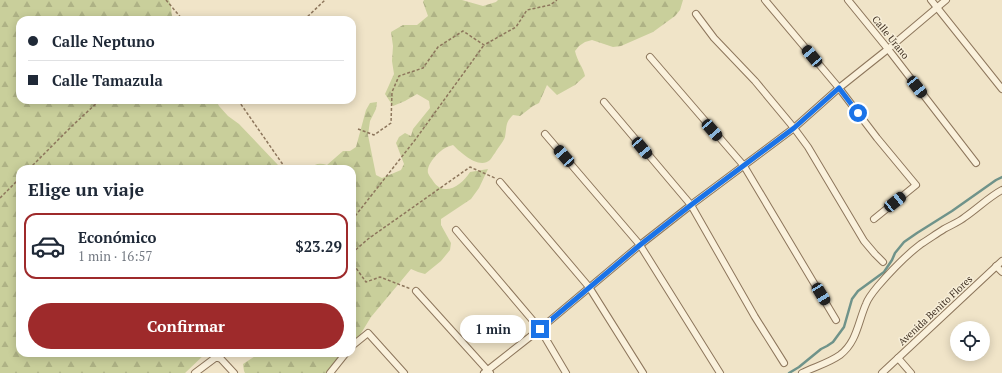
<!DOCTYPE html>
<html lang="es">
<meta charset="utf-8">
<style>
:root{--surface:#fff;--page:#f6f6f7;--text:#1f2937;--muted:#747a83;--line:#e0e1e3;--accent:#9e2a2b}
body{margin:0;font-family:"PT Serif",serif;background:var(--page);color:var(--text);height:100vh;display:flex;flex-direction:column;font-size:15px;white-space:nowrap}
*{box-sizing:border-box;margin:0}
p{font-size:13px;color:var(--muted)}
.icon{flex:none;width:22px;height:22px;fill:none;stroke:currentColor;stroke-width:2;stroke-linecap:round;stroke-linejoin:round}
.map{position:relative;flex:1;overflow:hidden}
.panel{position:absolute;left:16px;top:165px;width:340px;height:192px;display:flex;flex-direction:column;background:var(--surface);border-radius:12px;box-shadow:0 2px 10px #0003}
.panel>*{flex:none}
.guide{position:absolute;left:16px;top:16px;width:340px;height:88px;border-radius:12px;box-shadow:0 2px 10px #0003;display:grid;align-content:center;height:88px;padding:0 12px;background:var(--surface)}
.buttons{position:absolute;left:950px;top:321px;display:grid;gap:8px}
.buttons a{display:grid;place-items:center;width:40px;height:40px;border-radius:50%;background:var(--surface);box-shadow:0 2px 10px #0003;font-size:20px}
.end{position:absolute;width:18px;height:18px;margin:-9px;border:5px solid #1a73e8;background:#fff;box-shadow:0 0 0 2px #fff}
.from{border-radius:50%}
.bubble{position:absolute;height:28px;border-radius:14px;background:var(--surface);box-shadow:0 2px 10px #0003;font-size:13px;font-weight:800;line-height:28px;text-align:center}
.car{position:absolute;width:12px;height:24px;margin:-12px -6px;border-radius:5px;box-shadow:0 0 3px 1px #0007;background:linear-gradient(#222 24%,#8ab4d8 0 40%,#222 0 76%,#8ab4d8 0 86%,#222 0)}
.guide b{display:flex;align-items:center;gap:14px;height:38px;font-size:15px}
.guide b+b{border-top:1px solid var(--line)}
.guide i{width:10px;height:10px;background:var(--text)}
ul{padding:0;list-style:none}
li{display:flex;align-items:center;gap:12px;height:66px;margin:0 8px 6px;padding:0 4px;border:2px solid transparent;border-radius:12px}
li div{flex:1}
li b{display:block;font-size:15px}
li em{font-style:normal;font-weight:800}
li.selected{border-color:var(--accent)}
li>.icon{width:36px;height:36px;stroke-width:1.5}
h2{padding:0 12px;font-size:18px;line-height:48px}
.cta{display:flex;gap:8px;margin-top:auto;padding:8px 12px}
.cta a{flex:1;height:46px;border-radius:24px;background:var(--accent);color:#fff;font-size:16px;font-weight:800;line-height:46px;text-align:center}
.map>svg:first-child{display:block}
.forest{fill:url(#forest-firs)}
.lines{fill:none;stroke-linecap:round;stroke-linejoin:round}
.stream{stroke:#6f938a;stroke-width:2.5}
.minor-casing{stroke:#8d765c;stroke-width:8}
.path{stroke:#8d765c;stroke-width:1.5;stroke-dasharray:3 2;stroke-linecap:butt}
.minor{stroke:#faf1dc;stroke-width:6}
.route{stroke:#1a73e8;stroke-width:5}
.labels{text-anchor:middle;stroke-width:3;stroke-linejoin:round;paint-order:stroke}
.street-label{font-size:10px;fill:#3d2e20;stroke:#f7eed8}
</style>
<div class="map">
<svg width="1002" height="373" viewBox="0 0 1002 373">
<defs>
<pattern id="forest-firs" width="22" height="20" patternUnits="userSpaceOnUse"><rect width="22" height="20" fill="#c9cf9b"/><path d="M5 1l3.5 6h-7zM16 11l3.5 6h-7z" fill="#aeb285"/></pattern>
</defs>
<rect width="100%" height="100%" fill="#f0e4c8"/>
<g class="forest">
<path d="M0,0H169C172,7 171,13 173,20H20V100H216L219,106L228,116L239,124L278,165H293L303,169H20V353H206L185,373H0Z"/>
<path d="M424,0H462L483,6L496,2L498,0H683L680,10L675,16L653,32L621,46L613,47L592,40L585,42L579,46L575,51C577,61 583,67 585,76L575,85L557,95L547,85L539,103L533,106L520,116L513,115C505,123 507,126 505,137C503,142 498,148 495,153C493,155 492,158 490,160C479,170 460,152 453,145C451,146 449,146 447,147C440,150 426,164 428,173C429,176 432,179 433,181C444,198 462,185 470,172L488,169L479,188L471,199L441,219V225L451,243L450,250L441,261L425,274L418,272L411,269L371,317L360,335L352,345V169H310C315,163 320,163 327,165L343,151H350L356,147L366,110L370,103L377,102L376,109L370,121L368,135L376,175L382,178L401,170L404,164L396,143L399,137L405,133L411,136L413,129L430,108L429,101L417,94L405,101L393,106L385,94L394,74L392,61L393,46L391,32L403,25H417L428,16L423,2Z"/>
<path d="M260,353H346L334,371V373H245L244,371L243,364Z"/>
</g>
<g class="lines">
<path class="stream" d="M789,373L799,367L821,349L827,346L833,342L844,327L852,299L858,291L884,272L892,260L895,253L904,242L917,233L952,211L996,180L1002,177"/>
<g class="minor-casing">
<g id="minor">
<path d="M765,0L839,88L877,138L916,185L874,219"/>
<path d="M848,0L888,49L976,163"/>
<path d="M931,0L1002,89"/>
<path d="M696,14L714,38L755,81L794,128L808,147L864,241L875,254L883,262"/>
<path d="M650,57L744,166L836,320"/>
<path d="M604,102L691,205L755,317L784,363"/>
<path d="M545,134L640,245L720,373"/>
<path d="M500,182L589,287L643,373"/>
<path d="M456,230L540,329L566,373"/>
<path d="M996,266L1002,272"/>
<path d="M416,291L490,373"/>
<path d="M352,346L368,333L404,373"/>
<path d="M898,358L911,373"/>
<path d="M195,373L215,358H218L221,359L234,373"/>
<path d="M330,373L346,353"/>
<path d="M484,373L540,329L640,245L691,205L794,128L839,88L888,49L946,0"/>
<path d="M802,373C814,367 829,363 840,355C857,342 858,322 866,304C868,298 873,292 878,286C891,271 905,256 921,244C929,239 936,234 944,229C951,225 959,222 965,217C978,208 989,197 1002,190"/>
<path d="M882,373L1002,261"/>
</g>
</g>
<g class="path">
<path d="M166,0L183,20"/>
<path d="M304,20L325,0"/>
<path d="M238,100L286,169"/>
<path d="M358,129L374,135L391,123L392,92L399,76L423,68L438,47L463,31L484,45L516,27L527,10L550,5L557,0"/>
<path d="M29,169L72,126L100,100"/>
<path d="M0,198L20,178"/>
<path d="M352,220L415,140L484,45"/>
<path d="M352,253L368,239L470,167L495,178"/>
<path d="M352,266L356,268L366,282L380,277L411,289"/>
</g>
<use href="#minor" class="minor"/>
</g>
<g class="lines">
<path class="route" d="M540,329L640,245L691,205L794,128L839,88L858,113"/>
</g>
<g class="labels">
<g class="street-label">
<text transform="translate(891 37) rotate(51)" y="4">Calle Urano</text>
<text transform="translate(935 310) rotate(-43)" y="4">Avenida Benito Flores</text>
</g>
</g>
</svg>
<div class="buttons">
<a><svg class="icon" aria-label="locate" viewBox="0 0 24 24"><circle cx="12" cy="12" r="6"/><path d="M12 2v4M12 18v4M2 12h4M18 12h4"/></svg></a>
</div>
<i class="end from" style="left:858px;top:113px"></i>
<i class="end" style="left:540px;top:329px"></i>
<div class="bubble" style="left:460px;top:315px;width:66px">1 min</div>
<i class="car" style="left:812px;top:56px;rotate:320deg"></i>
<i class="car" style="left:917px;top:87px;rotate:142deg"></i>
<i class="car" style="left:712px;top:130px;rotate:139deg"></i>
<i class="car" style="left:642px;top:148px;rotate:140deg"></i>
<i class="car" style="left:564px;top:156px;rotate:319deg"></i>
<i class="car" style="left:895px;top:202px;rotate:51deg"></i>
<i class="car" style="left:821px;top:294px;rotate:149deg"></i>
<div class="guide">
<b><i class="from"></i>Calle Neptuno</b>
<b><i></i>Calle Tamazula</b>
</div>
<section class="panel">
<h2>Elige un viaje</h2>
<ul>
<li class="selected"><svg class="icon" aria-label="car" viewBox="0 0 24 24"><path d="M5 17H2v-5l4-1 3-4h7l3 4 3 1v5h-3M9 17h6M6 11h13"/><circle cx="7" cy="17" r="2"/><circle cx="17" cy="17" r="2"/></svg><div><b>Económico</b><p>1 min · 16:57</p></div><em>$23.29</em></li>
</ul>
<div class="cta"><a>Confirmar</a></div>
</section>
</div>
